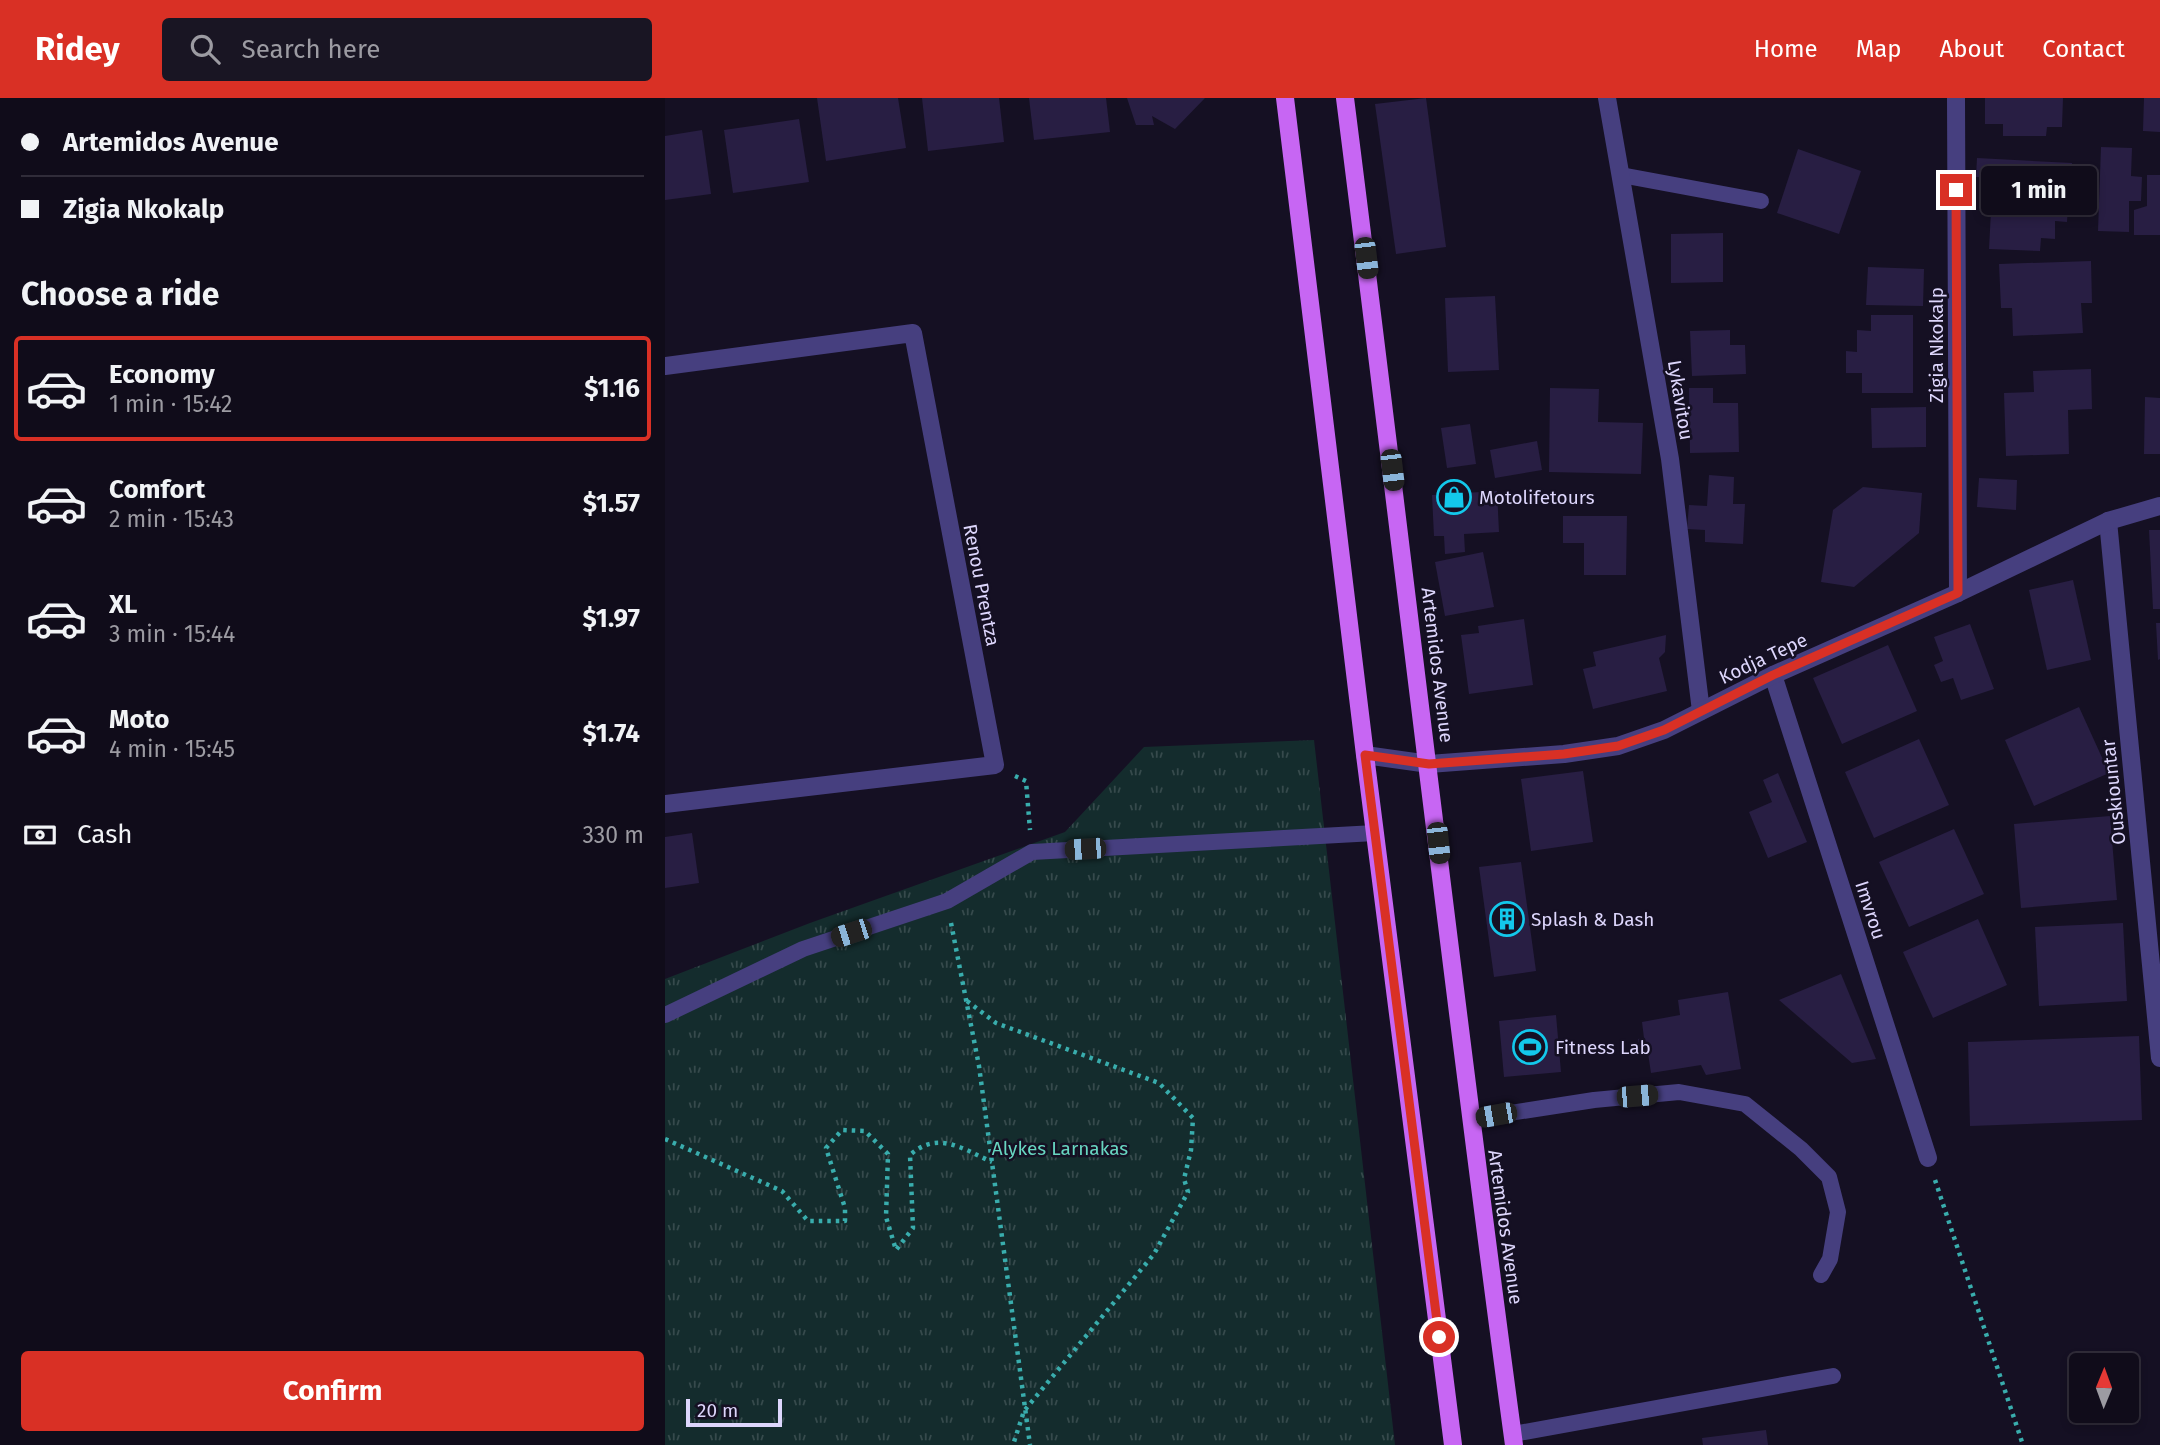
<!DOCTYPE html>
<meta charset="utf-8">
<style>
:root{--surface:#100c1a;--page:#191523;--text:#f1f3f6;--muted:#9c9ba2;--line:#302c39;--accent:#d93025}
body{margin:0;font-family:"Fira Sans",sans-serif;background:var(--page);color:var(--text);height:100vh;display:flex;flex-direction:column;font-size:26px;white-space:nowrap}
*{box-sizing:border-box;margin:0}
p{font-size:23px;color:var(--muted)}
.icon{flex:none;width:38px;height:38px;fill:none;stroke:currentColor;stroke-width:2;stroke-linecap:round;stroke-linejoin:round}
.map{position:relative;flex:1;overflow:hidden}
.side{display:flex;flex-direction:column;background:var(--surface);width:665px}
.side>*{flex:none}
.top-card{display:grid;align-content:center;height:154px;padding:0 21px;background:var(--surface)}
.needle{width:46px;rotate:1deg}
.controls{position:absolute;left:1404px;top:1255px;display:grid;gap:14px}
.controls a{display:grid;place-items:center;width:70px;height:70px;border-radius:7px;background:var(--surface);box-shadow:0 4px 10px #0003,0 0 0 2px var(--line);font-size:35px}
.scale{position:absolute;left:21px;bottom:18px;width:96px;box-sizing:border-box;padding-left:7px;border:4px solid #ddd6fc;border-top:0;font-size:19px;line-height:24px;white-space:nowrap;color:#ddd6fc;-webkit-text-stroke:5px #151023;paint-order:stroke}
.end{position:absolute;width:32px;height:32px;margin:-16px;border:9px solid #d93025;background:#fff;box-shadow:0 0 0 4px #fff}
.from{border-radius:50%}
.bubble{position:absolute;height:49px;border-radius:7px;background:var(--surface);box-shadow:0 4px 10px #0003,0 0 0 2px var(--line);font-size:23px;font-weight:700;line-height:49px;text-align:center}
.car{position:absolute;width:21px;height:42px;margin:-21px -10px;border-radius:9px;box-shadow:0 0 5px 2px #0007;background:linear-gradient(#222 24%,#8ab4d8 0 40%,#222 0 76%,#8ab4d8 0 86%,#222 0)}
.top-card b{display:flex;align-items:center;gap:24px;height:66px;font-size:26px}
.top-card b+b{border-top:2px solid var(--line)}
.top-card i{width:18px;height:18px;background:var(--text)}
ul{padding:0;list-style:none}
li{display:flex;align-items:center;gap:21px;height:105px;margin:0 14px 10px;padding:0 7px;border:4px solid transparent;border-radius:7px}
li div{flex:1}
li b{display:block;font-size:26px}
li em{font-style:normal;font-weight:700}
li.on{border-color:var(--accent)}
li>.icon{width:63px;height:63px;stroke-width:1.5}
h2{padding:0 21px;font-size:32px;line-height:84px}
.pay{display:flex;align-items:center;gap:18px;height:77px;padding:0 21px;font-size:26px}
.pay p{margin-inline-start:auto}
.cta{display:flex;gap:14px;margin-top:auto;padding:14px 21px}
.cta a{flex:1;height:80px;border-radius:7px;background:var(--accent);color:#fff;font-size:28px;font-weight:700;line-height:80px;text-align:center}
header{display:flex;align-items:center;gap:42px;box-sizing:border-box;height:98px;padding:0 35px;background:var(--accent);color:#fff}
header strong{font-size:33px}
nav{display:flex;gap:38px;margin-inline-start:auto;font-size:24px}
.search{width:490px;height:63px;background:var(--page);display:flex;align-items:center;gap:18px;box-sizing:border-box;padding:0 24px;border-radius:7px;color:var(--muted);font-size:26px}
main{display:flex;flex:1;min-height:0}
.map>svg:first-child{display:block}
.grass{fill:url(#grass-tufts)}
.building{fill:#281e43}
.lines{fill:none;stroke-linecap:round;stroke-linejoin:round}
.path{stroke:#39adad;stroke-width:4.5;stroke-dasharray:3.5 5;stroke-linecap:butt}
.service{stroke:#463f7f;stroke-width:16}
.minor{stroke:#463f7f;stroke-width:18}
.tertiary{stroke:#463f7f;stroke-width:18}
.primary{stroke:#c766f3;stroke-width:18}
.route{stroke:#d93025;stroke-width:9}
.labels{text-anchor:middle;stroke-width:5;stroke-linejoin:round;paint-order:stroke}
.street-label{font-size:19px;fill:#ddd6fc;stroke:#151023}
.poi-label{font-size:19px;fill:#ddd6fc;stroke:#151023;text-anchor:start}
.park-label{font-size:19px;fill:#68d6c1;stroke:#151023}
</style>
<header>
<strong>Ridey</strong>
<div class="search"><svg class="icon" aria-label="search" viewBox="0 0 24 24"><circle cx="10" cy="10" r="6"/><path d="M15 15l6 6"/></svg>Search here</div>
<nav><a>Home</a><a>Map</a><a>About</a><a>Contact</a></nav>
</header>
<main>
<section class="side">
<div class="top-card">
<b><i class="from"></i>Artemidos Avenue</b>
<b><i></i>Zigia Nkokalp</b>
</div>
<h2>Choose a ride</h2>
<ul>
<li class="on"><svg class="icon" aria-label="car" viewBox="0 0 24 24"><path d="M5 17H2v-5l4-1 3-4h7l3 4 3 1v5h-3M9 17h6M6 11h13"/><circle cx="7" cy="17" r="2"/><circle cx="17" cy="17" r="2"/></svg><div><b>Economy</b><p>1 min · 15:42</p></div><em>$1.16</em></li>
<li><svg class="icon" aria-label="car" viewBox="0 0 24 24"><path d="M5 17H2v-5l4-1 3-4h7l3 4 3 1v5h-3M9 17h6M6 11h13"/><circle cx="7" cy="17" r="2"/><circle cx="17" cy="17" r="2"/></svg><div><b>Comfort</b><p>2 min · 15:43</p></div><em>$1.57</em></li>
<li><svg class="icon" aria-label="car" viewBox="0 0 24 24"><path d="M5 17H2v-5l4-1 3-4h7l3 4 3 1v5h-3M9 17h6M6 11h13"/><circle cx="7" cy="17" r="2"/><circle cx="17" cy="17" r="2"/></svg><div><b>XL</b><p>3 min · 15:44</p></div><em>$1.97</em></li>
<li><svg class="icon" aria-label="car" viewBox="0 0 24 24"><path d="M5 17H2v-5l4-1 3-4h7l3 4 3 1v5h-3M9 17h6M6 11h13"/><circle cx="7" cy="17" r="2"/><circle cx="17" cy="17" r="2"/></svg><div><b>Moto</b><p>4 min · 15:45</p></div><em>$1.74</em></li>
</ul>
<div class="pay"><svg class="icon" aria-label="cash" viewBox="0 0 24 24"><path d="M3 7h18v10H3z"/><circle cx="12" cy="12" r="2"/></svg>Cash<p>330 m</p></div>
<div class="cta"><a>Confirm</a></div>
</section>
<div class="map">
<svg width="1495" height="1347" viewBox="0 0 1495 1347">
<defs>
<pattern id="grass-tufts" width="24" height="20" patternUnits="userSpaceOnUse" patternTransform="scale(1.75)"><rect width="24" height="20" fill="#142c2d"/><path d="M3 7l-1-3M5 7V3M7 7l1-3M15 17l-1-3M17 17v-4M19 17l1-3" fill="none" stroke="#364a4c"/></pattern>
</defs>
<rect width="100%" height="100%" fill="#151023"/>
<path class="grass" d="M649,642L730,1347H0V881L145,825L400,734L479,649Z"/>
<g class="building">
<path d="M152,0H233L241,50L161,63Z"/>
<path d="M257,0H334L339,44L263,53Z"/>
<path d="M364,0H441L445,34L369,42Z"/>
<path d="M462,0H540L510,31L487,18L489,27H471Z"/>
<path d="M761,0L781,149L731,156L710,6Z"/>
<path d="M1320,0H1398L1397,29H1382L1381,38H1338V26H1320Z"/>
<path d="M1479,0H1495V34L1478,33Z"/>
<path d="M134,21L144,84L68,95L59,32Z"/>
<path d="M37,32L46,96L0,102V38Z"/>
<path d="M1436,49L1467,50L1466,78L1477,79L1476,103H1464V134L1433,133Z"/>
<path d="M1133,51L1196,73L1174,136L1112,115Z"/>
<path d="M1312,60L1407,65L1406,84L1311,79Z"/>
<path d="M1482,77H1495V137H1469V112L1482,108Z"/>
<path d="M1349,92L1367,93L1366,104H1377L1378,93H1395L1394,107L1403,108L1402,124L1390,123V141L1376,140L1375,153L1324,151L1326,113L1348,105Z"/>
<path d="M1058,135V184L1006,185V136Z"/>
<path d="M1426,163L1427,205H1416L1418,235L1348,238L1347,210H1336L1334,166Z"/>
<path d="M1203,169L1259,171L1258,208L1201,207Z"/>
<path d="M830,198L834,272L783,274L780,200Z"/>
<path d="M1206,217H1248V295H1197V275H1181V253L1192,254V232L1206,233Z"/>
<path d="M1065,232V247H1080L1081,276L1027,278L1025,233Z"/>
<path d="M1426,271L1427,311L1403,312L1404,356L1341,358L1339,295L1369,294L1368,273Z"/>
<path d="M885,290L934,291L933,324L978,325L976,376L884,374Z"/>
<path d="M1024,290H1048V305H1073L1074,354L1025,355Z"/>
<path d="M1480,299L1495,300V356H1479Z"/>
<path d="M1261,309V349L1207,350L1206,310Z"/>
<path d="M805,326L811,366L782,370L776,330Z"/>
<path d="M872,343L877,372L830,380L825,352Z"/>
<path d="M1044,377L1069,379L1068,406H1080L1078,446L1040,444V432L1022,431L1024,407L1042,408Z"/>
<path d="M1314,380L1352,382L1351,412L1312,409Z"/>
<path d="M1198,389L1257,395L1254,435L1189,489L1156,484L1168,412Z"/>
<path d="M832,393L834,434L799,436L800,454L780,456L779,438H769L767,397Z"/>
<path d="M898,418H962L961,477H919V445H898Z"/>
<path d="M1484,432H1495V511H1488Z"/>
<path d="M818,454L829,509L780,518L770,464Z"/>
<path d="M1408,482L1426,562L1382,572L1364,492Z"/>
<path d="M859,521L868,587L804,596L796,537L814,535L813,528Z"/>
<path d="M1491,525H1495V561L1493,562Z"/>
<path d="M1305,526L1329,591L1296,602L1288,580L1276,584L1269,567L1278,563L1269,539Z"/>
<path d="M1001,537L1000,554L994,560L1002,593L928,611L918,571L931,568L928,554Z"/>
<path d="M1223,547L1252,613L1177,646L1148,580Z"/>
<path d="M1414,609L1444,675L1369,708L1340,642Z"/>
<path d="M1254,641L1284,707L1209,740L1180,674Z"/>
<path d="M918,673L928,744L866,753L856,681Z"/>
<path d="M1113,675L1142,744L1103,760L1084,714L1107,704L1098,682Z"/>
<path d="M1445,718L1452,802L1356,810L1349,726Z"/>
<path d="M1289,731L1319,796L1244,829L1214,764Z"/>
<path d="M27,735L34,785L0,790V739Z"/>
<path d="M856,764L871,873L829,879L814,769Z"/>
<path d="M1313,821L1342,887L1268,920L1238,854Z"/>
<path d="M1458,825L1462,903L1374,908L1370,829Z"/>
<path d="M1176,876L1211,961L1187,965L1114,902Z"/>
<path d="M1063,894L1076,971L1041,977L1036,967L986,975L983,955L976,957L973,941L979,940L977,924L1015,917L1013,902Z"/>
<path d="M891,917L896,974L839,979L834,923Z"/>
<path d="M1474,938L1477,1022L1305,1028L1303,944Z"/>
<path d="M1101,1332L1103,1347H1038L1037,1340Z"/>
</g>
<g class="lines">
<g class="path">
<path d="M350,678L361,683L365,732"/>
<path d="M286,825L314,968L365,1347"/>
<path d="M302,903L331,925L494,985L528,1020L526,1052L519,1081L523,1094L489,1156L359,1313L348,1347"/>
<path d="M0,1041L117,1093L143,1123H180V1110L161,1050L177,1032L200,1033L223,1056L221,1119L231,1152L248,1130L245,1057C273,1032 298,1051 327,1064"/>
<path d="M1270,1082L1358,1347"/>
</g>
<g class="service">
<path d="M956,77L1096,103"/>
<path d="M0,917L138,851L282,803L367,754L710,735"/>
<path d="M806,1021L929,1002L1014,994L1080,1006L1136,1051L1164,1079L1173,1114L1165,1161L1156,1177"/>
<path d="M848,1336L1168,1278"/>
</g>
<g class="minor">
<path d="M942,0L1005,361L1036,613"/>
<path d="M1291,0L1293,495"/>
<path d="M0,268L248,235L330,667L0,706"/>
<path d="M1443,423L1495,960"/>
<path d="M1108,577L1263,1060"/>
</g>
<path class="tertiary" d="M700,657L764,666L899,656L953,648L999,632L1108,577L1293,495L1443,423L1495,408"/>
<g class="primary">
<path d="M620,0L700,657L788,1347"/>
<path d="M680,0C737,449 788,899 849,1347"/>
</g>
</g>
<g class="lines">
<path class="route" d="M774,1239L700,657L764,666L899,656L953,648L999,632L1108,577L1293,495L1291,92"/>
</g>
<defs>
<g id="shop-ring" transform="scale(1.75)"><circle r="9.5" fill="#151023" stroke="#13c8eb" stroke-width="1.5"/><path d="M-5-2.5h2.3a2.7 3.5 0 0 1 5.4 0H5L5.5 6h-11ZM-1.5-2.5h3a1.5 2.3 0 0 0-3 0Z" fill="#13c8eb"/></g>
<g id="building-ring" transform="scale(1.75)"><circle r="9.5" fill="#151023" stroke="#13c8eb" stroke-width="1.5"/><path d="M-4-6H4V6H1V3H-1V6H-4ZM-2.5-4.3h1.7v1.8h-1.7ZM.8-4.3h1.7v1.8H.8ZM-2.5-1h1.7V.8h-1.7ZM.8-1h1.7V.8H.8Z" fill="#13c8eb"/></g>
<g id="stadium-ring" transform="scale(1.75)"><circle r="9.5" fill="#151023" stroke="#13c8eb" stroke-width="1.5"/><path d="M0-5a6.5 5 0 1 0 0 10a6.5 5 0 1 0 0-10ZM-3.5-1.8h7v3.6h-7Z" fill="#13c8eb"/></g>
</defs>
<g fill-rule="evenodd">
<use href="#shop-ring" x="789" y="399"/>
<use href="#building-ring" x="842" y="821"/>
<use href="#stadium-ring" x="865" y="949"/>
</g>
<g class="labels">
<g class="street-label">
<text transform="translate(1271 247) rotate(-90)" y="7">Zigia Nkokalp</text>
<text transform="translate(1016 302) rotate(81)" y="7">Lykavitou</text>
<text transform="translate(317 487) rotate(79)" y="7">Renou Prentza</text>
<text transform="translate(1098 560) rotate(-25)" y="7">Kodja Tepe</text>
<text transform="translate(773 567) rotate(83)" y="7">Artemidos Avenue</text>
<text transform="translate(1448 694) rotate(-96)" y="7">Ouskiountar</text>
<text transform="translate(1206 812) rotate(72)" y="7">Imvrou</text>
<text transform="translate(841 1129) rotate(82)" y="7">Artemidos Avenue</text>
</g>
<g class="poi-label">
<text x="814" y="406">Motolifetours</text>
<text x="866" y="828">Splash &amp; Dash</text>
<text x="890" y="956">Fitness Lab</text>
</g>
<g class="park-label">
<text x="395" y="1057">Alykes Larnakas</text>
</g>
</g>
</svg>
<div class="controls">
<a><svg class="needle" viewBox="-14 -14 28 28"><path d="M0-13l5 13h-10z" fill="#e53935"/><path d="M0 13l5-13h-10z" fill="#9c9ba2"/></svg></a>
</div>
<div class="scale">20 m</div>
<i class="end from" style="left:774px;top:1239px"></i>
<i class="end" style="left:1291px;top:92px"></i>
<div class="bubble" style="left:1316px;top:68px;width:116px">1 min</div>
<i class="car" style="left:701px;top:160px;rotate:173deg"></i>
<i class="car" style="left:727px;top:372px;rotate:173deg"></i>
<i class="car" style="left:773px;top:745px;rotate:174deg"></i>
<i class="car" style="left:420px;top:751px;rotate:267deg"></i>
<i class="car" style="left:186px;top:835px;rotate:252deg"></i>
<i class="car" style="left:972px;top:998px;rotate:85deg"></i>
<i class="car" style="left:831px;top:1017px;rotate:260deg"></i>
</div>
</main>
